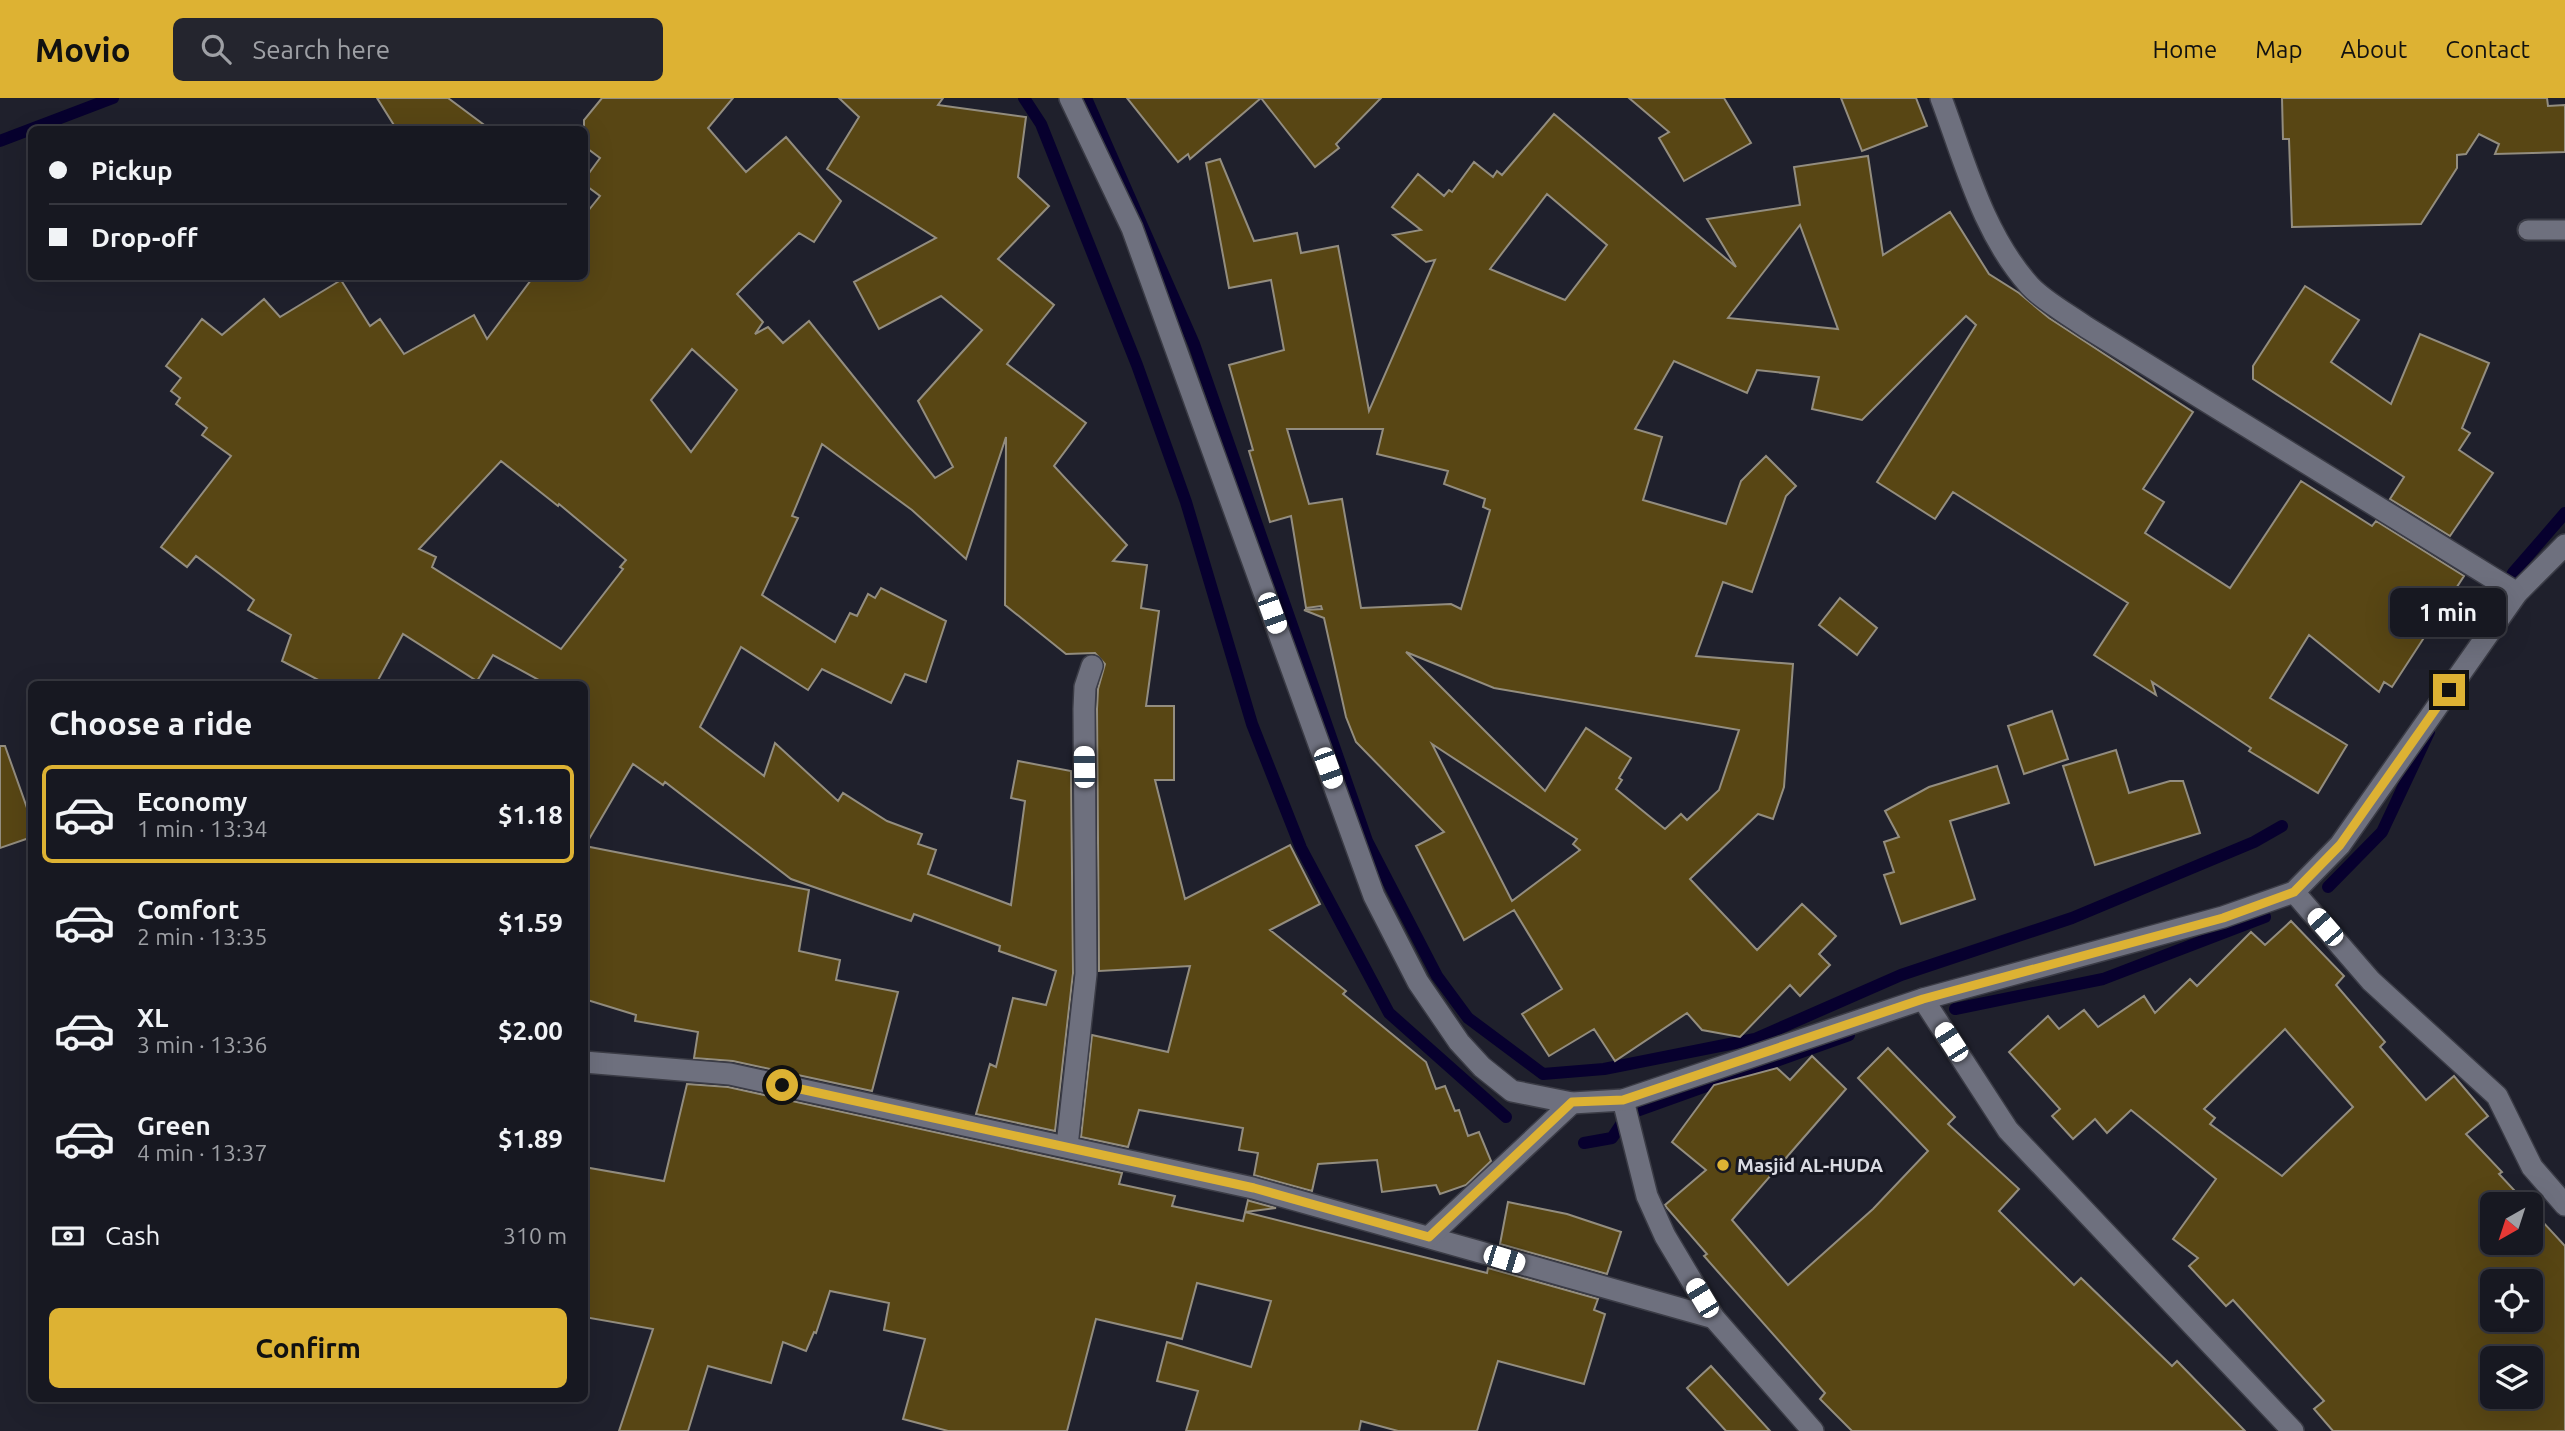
<!DOCTYPE html>
<meta charset="utf-8">
<style>
:root{--surface:#171821;--page:#24252e;--text:#f1f3f6;--muted:#9ea0a5;--line:#36373f;--accent:#ddb233}
body{margin:0;font-family:Ubuntu,sans-serif;background:var(--page);color:var(--text);height:100vh;display:flex;flex-direction:column;font-size:26px;white-space:nowrap}
*{box-sizing:border-box;margin:0}
p{font-size:23px;color:var(--muted)}
.icon{flex:none;width:38px;height:38px;fill:none;stroke:currentColor;stroke-width:2;stroke-linecap:round;stroke-linejoin:round}
.map{position:relative;flex:1;overflow:hidden}
.side{position:absolute;left:28px;top:583px;width:560px;height:721px;display:flex;flex-direction:column;background:var(--surface);border-radius:10px;box-shadow:0 7px 28px #0002,0 0 0 2px var(--line)}
.side>*{flex:none}
.hud{position:absolute;left:28px;top:28px;width:560px;height:154px;border-radius:10px;box-shadow:0 7px 28px #0002,0 0 0 2px var(--line);display:grid;align-content:center;height:154px;padding:0 21px;background:var(--surface)}
.needle{width:46px;rotate:219deg}
.buttons{position:absolute;left:2480px;top:1094px;display:grid;gap:14px}
.buttons a{display:grid;place-items:center;width:63px;height:63px;border-radius:10px;background:var(--surface);box-shadow:0 7px 28px #0002,0 0 0 2px var(--line);font-size:35px}
.end{position:absolute;width:32px;height:32px;margin:-16px;border:9px solid #ddb233;background:#111;box-shadow:0 0 0 4px #111}
.from{border-radius:50%}
.bubble{position:absolute;height:49px;border-radius:10px;background:var(--surface);box-shadow:0 7px 28px #0002,0 0 0 2px var(--line);font-size:23px;font-weight:700;line-height:49px;text-align:center}
.car{position:absolute;width:21px;height:42px;margin:-21px -10px;border-radius:9px;box-shadow:0 0 5px 2px #0007;background:linear-gradient(#fff 24%,#345 0 40%,#fff 0 76%,#345 0 86%,#fff 0)}
.hud b{display:flex;align-items:center;gap:24px;height:66px;font-size:26px}
.hud b+b{border-top:2px solid var(--line)}
.hud i{width:18px;height:18px;background:var(--text)}
ul{padding:0;list-style:none}
li{display:flex;align-items:center;gap:21px;height:98px;margin:0 14px 10px;padding:0 7px;border:4px solid transparent;border-radius:10px}
li div{flex:1}
li b{display:block;font-size:26px}
li em{font-style:normal;font-weight:700}
li.active{border-color:var(--accent)}
li>.icon{width:63px;height:63px;stroke-width:1.5}
h2{padding:0 21px;font-size:32px;line-height:84px}
.pay{display:flex;align-items:center;gap:18px;height:77px;padding:0 21px;font-size:26px}
.pay p{margin-inline-start:auto}
.action{display:flex;gap:14px;margin-top:auto;padding:14px 21px}
.action a{flex:1;height:80px;border-radius:10px;background:var(--accent);color:#111;font-size:28px;font-weight:700;line-height:80px;text-align:center}
header{display:flex;align-items:center;gap:42px;box-sizing:border-box;height:98px;padding:0 35px;background:var(--accent);color:#111}
header strong{font-size:33px}
nav{display:flex;gap:38px;margin-inline-start:auto;font-size:24px}
.search{width:490px;height:63px;background:var(--page);display:flex;align-items:center;gap:18px;box-sizing:border-box;padding:0 24px;border-radius:10px;color:var(--muted);font-size:26px}
.map>svg:first-child{display:block}
.lines{fill:none;stroke-linecap:round;stroke-linejoin:round}
.stream{stroke:#07002e;stroke-width:12}
.building{fill:#584614;stroke:#938d7f;stroke-width:2;fill-rule:evenodd}
.service-casing{stroke:#3b3c46;stroke-width:23}
.minor-casing{stroke:#3b3c46;stroke-width:24}
.tertiary-casing{stroke:#3b3c46;stroke-width:24}
.service{stroke:#6e707e;stroke-width:19}
.minor{stroke:#6e707e;stroke-width:21}
.tertiary{stroke:#6e707e;stroke-width:21}
.route{stroke:#ddb233;stroke-width:9}
.poi-dot{fill:#ddb233;stroke:#161722;stroke-width:2.5}
.labels{text-anchor:middle;stroke-width:6;stroke-linejoin:round;paint-order:stroke}
.poi-label{font-size:19px;font-weight:bold;fill:#dadbe3;stroke:#161722;text-anchor:start}
</style>
<header>
<strong>Movio</strong>
<div class="search"><svg class="icon" aria-label="search" viewBox="0 0 24 24"><circle cx="10" cy="10" r="6"/><path d="M15 15l6 6"/></svg>Search here</div>
<nav><a>Home</a><a>Map</a><a>About</a><a>Contact</a></nav>
</header>
<div class="map">
<svg width="2565" height="1333" viewBox="0 0 2565 1333">
<rect width="100%" height="100%" fill="#1f202c"/>
<g class="lines">
<g class="stream">
<path d="M1024,0L1041,26L1137,267L1186,404L1252,626L1301,750L1389,915L1506,1019"/>
<path d="M1086,0L1194,246L1367,743L1437,878L1468,920L1543,976L1604,971L1755,941L1901,877L2072,820L2254,744L2282,728"/>
<path d="M0,43L113,0"/>
<path d="M2491,516L2513,475L2565,415"/>
<path d="M2328,789L2382,734L2429,634"/>
<path d="M1955,911L2103,881L2265,819"/>
<path d="M1584,1045L1612,1040L1628,1016L1849,937"/>
</g>
</g>
<g class="building">
<path d="M377,0H448L491,32H397Z"/>
<path d="M602,0H733L708,30L746,74L786,39L841,103L814,144L799,135L737,196L763,224L755,236L768,229L783,245L809,223L935,380L953,369L918,303L982,232L941,198L879,231L854,184L936,140L827,71L859,19L839,0H943L938,7L1026,19L1018,79L1049,108L998,161L1054,207L1007,266L1086,325L1054,368L1127,447L1113,463L1147,467L1141,510L1159,513L1146,608H1174V682H1155L1185,801L1290,747L1320,806L1270,832L1346,893L1343,896L1426,964L1436,991L1445,988L1455,1013L1459,1012L1468,1038L1479,1034L1491,1063L1466,1087L1440,1096L1436,1087L1382,1094L1377,1062L1318,1066L1312,1093L1254,1077L1258,1055L1239,1052L1243,1030L1139,1012L1128,1049L1081,1039L1092,937L1168,954L1190,868L1099,873L1097,611L1098,591L1105,566L1095,555L1066,556L1005,507L1006,339L966,461L912,412L822,346L792,418L798,420L762,497L835,544L850,515L857,518L868,496L875,500L881,490L946,523L926,584L905,576L891,605L822,571L808,592L741,549L700,629L764,678L775,645L838,703L843,695L887,723L922,736L918,746L936,752L928,776L1011,807L1025,703L1011,700L1018,663L1071,673L1073,875L1055,1033L976,1016L990,966L996,969L1013,900L1046,907L1056,873L999,853L1000,848L914,816L911,823L791,781L665,684L663,687L633,666L585,748L809,792L799,853L840,862L836,882L898,894L872,993L733,963L694,960L698,934L635,923L636,917L584,901V586H546L493,557L477,583L403,536L376,586H326L282,563L291,537L248,512L254,502L196,458L187,469L161,449L231,358L202,337L207,330L176,306L180,300L171,293L181,280L166,268L202,221L222,237L264,201L280,219L341,182L370,228L380,221L404,256L474,217L487,241L534,178H584V118L600,98L584,86V82L600,60L584,48V22ZM692,251L737,292L691,354L651,302ZM501,363L558,408L559,406L626,462L620,469L623,471L561,551L432,469L436,459L419,451Z"/>
<path d="M1127,0H1381L1336,46L1339,50L1315,69L1261,0L1190,61L1188,56L1178,64Z"/>
<path d="M1629,0H1724L1751,45L1684,83L1659,40L1669,34Z"/>
<path d="M1841,0H1916L1927,28L1862,53Z"/>
<path d="M2282,0H2547L2548,8L2565,7V54L2495,56L2499,46L2479,36L2466,56L2457,57V70L2421,126L2292,129L2289,41H2283Z"/>
<path d="M1554,16L1736,169L1707,121L1800,107L1794,69L1868,58L1883,157L1950,114L1989,176L2019,195L2049,220L2193,314L2143,391L2164,404L2145,435L2230,490L2301,383L2372,428L2376,423L2464,478L2392,589L2384,584L2379,594L2309,537L2270,600L2347,647L2318,695L2249,653L2251,650L2152,584L2156,597L2094,557L2128,505L1953,394L1935,421L1877,384L1976,227L1966,218L1862,322L1812,311L1819,279L1757,272L1747,295L1674,263L1635,331L1662,339L1643,402L1726,426L1741,383L1766,358L1796,388L1786,398L1752,494L1723,484L1696,558L1793,566L1784,689L1773,721L1758,716L1690,781L1757,852L1802,806L1836,838L1819,856L1830,867L1800,898L1790,887L1740,939L1702,932L1687,915L1615,963L1594,931L1549,958L1522,916L1562,891L1514,812L1464,842L1416,748L1444,734L1356,644L1346,619L1324,520L1304,512L1322,511L1321,508L1306,510L1291,418L1270,424L1249,353L1253,352L1229,267L1284,252L1271,182L1229,190L1206,65L1220,61L1254,143L1297,135L1301,155L1338,148L1369,313L1435,162L1426,164L1393,137L1421,132L1392,109L1418,76L1444,98L1449,92L1452,94L1474,64L1493,79L1497,73L1502,77ZM1547,96L1607,147L1565,202L1490,171ZM1800,127L1838,231L1728,220L1755,185ZM1287,331H1383L1377,356L1448,373L1444,386L1485,401L1483,409L1490,412L1461,511L1451,506L1361,510L1342,401L1309,406ZM1406,554L1494,590L1739,632L1719,692L1687,722L1681,716L1665,731L1616,691L1622,682L1619,680L1631,660L1586,630L1545,693ZM1432,646L1577,741L1573,746L1580,752L1512,803Z"/>
<path d="M2305,188L2359,222L2331,264L2391,306L2420,236L2489,265L2462,330L2470,335L2459,352L2493,375L2450,438L2390,401L2404,379L2253,281V268Z"/>
<path d="M1840,500L1877,530L1857,557L1819,527Z"/>
<path d="M2052,613L2068,661L2024,676L2008,628Z"/>
<path d="M0,648H5L32,724V739L0,750Z"/>
<path d="M2116,652L2129,695L2170,683H2183L2200,735L2095,767L2063,668Z"/>
<path d="M1997,668L2009,705L1950,723L1975,801L1901,826L1884,777L1894,774L1884,744L1899,739L1885,713L1929,689Z"/>
<path d="M2291,823L2344,878L2336,887L2385,944L2380,949L2426,1002L2454,978L2488,1018L2466,1036L2502,1074L2499,1076L2527,1106H2492V1144H2530V1110L2565,1148V1333H2333L2314,1311L2324,1303L2233,1202L2226,1208L2189,1168L2198,1160L2173,1141L2216,1081L2131,1012L2107,1035L2095,1021L2073,1041L2052,1018L2060,1011L2009,954L2048,918L2059,931L2084,912L2098,929L2144,898L2155,915L2190,881L2197,888L2251,834L2265,847ZM2285,931L2353,1009L2282,1078L2210,1026L2215,1020L2204,1011ZM2492,1183H2530V1222H2492ZM2492,1260H2530V1298H2492Z"/>
<path d="M1888,950L1955,1019L1948,1026L2019,1091L1999,1113L2074,1187L2081,1180L2172,1268L2177,1263L2245,1333H1852L1820,1301L1825,1295L1704,1158L1707,1156L1667,1110L1665,1107L1706,1072L1672,1044L1714,987L1777,970L1790,982L1812,958L1846,991L1732,1122L1788,1187L1873,1111L1928,1053L1858,980Z"/>
<path d="M687,986L728,989L1122,1075L1119,1086L1175,1098L1172,1108L1243,1123L1248,1102L1250,1103L1276,1110L1245,1114L1487,1175L1488,1170L1598,1201L1594,1212L1605,1216L1584,1286L1498,1263L1477,1333H1398L1361,1323L1359,1333H1186L1198,1293L1157,1283L1167,1244L1251,1269L1271,1203L1197,1185L1182,1241L1096,1221L1067,1333H948L903,1321L925,1241L884,1232L889,1205L830,1193L816,1235L814,1234L806,1253L783,1244L771,1285L708,1268L688,1333H619L653,1231L584,1219V1069L664,1083Z"/>
<path d="M1508,1104L1567,1116L1621,1134L1607,1176L1500,1146Z"/>
<path d="M1711,1268L1770,1333H1726L1687,1290Z"/>
</g>
<g class="lines">
<g class="service-casing">
<path id="service" d="M2528,132H2565"/>
</g>
<g class="minor-casing">
<g id="minor">
<path d="M1941,0C1965,64 1983,136 2030,188C2045,204 2068,216 2086,229L2517,495"/>
<path d="M2294,794L2371,883L2497,998L2532,1069L2565,1107"/>
<path d="M1923,901L2008,1032L2293,1333"/>
<path d="M584,964L730,976L1253,1090L1714,1220"/>
<path d="M1623,1002L1647,1098L1665,1138L1714,1220L1813,1333"/>
<path d="M1067,1048L1086,876L1084,611L1085,589L1092,568"/>
<path d="M1429,1139L1572,1005"/>
</g>
</g>
<g class="tertiary-casing">
<path id="tertiary" d="M1070,0L1132,130L1374,798L1418,884L1459,944L1482,969L1512,993L1572,1005L1623,1002L1923,901L2223,819L2294,794L2340,747L2517,495L2565,447"/>
</g>
<use href="#service" class="service"/>
<use href="#minor" class="minor"/>
<use href="#tertiary" class="tertiary"/>
</g>
<g class="lines">
<path class="route" d="M782,987L1254,1090L1429,1139L1572,1004L1623,1002L1923,901L2223,820L2294,794L2340,747L2449,592"/>
</g>
<circle class="poi-dot" cx="1723" cy="1067" r="7"/>
<g class="labels">
<g class="poi-label">
<text x="1737" y="1074">Masjid AL-HUDA</text>
</g>
</g>
</svg>
<div class="buttons">
<a><svg class="needle" viewBox="-14 -14 28 28"><path d="M0-13l5 13h-10z" fill="#e53935"/><path d="M0 13l5-13h-10z" fill="#9ea0a5"/></svg></a>
<a><svg class="icon" aria-label="locate" viewBox="0 0 24 24"><circle cx="12" cy="12" r="6"/><path d="M12 2v4M12 18v4M2 12h4M18 12h4"/></svg></a>
<a><svg class="icon" aria-label="layers" viewBox="0 0 24 24"><path d="M12 4l9 5-9 5-9-5zM3 14l9 5 9-5"/></svg></a>
</div>
<i class="end from" style="left:782px;top:987px"></i>
<i class="end" style="left:2449px;top:592px"></i>
<div class="bubble" style="left:2390px;top:490px;width:116px">1 min</div>
<i class="car" style="left:1272px;top:515px;rotate:160deg"></i>
<i class="car" style="left:1084px;top:669px;rotate:359deg"></i>
<i class="car" style="left:1328px;top:670px;rotate:160deg"></i>
<i class="car" style="left:2325px;top:829px;rotate:319deg"></i>
<i class="car" style="left:1951px;top:944px;rotate:327deg"></i>
<i class="car" style="left:1504px;top:1161px;rotate:107deg"></i>
<i class="car" style="left:1702px;top:1200px;rotate:329deg"></i>
<div class="hud">
<b><i class="from"></i>Pickup</b>
<b><i></i>Drop-off</b>
</div>
<section class="side">
<h2>Choose a ride</h2>
<ul>
<li class="active"><svg class="icon" aria-label="car" viewBox="0 0 24 24"><path d="M5 17H2v-5l4-1 3-4h7l3 4 3 1v5h-3M9 17h6M6 11h13"/><circle cx="7" cy="17" r="2"/><circle cx="17" cy="17" r="2"/></svg><div><b>Economy</b><p>1 min · 13:34</p></div><em>$1.18</em></li>
<li><svg class="icon" aria-label="car" viewBox="0 0 24 24"><path d="M5 17H2v-5l4-1 3-4h7l3 4 3 1v5h-3M9 17h6M6 11h13"/><circle cx="7" cy="17" r="2"/><circle cx="17" cy="17" r="2"/></svg><div><b>Comfort</b><p>2 min · 13:35</p></div><em>$1.59</em></li>
<li><svg class="icon" aria-label="car" viewBox="0 0 24 24"><path d="M5 17H2v-5l4-1 3-4h7l3 4 3 1v5h-3M9 17h6M6 11h13"/><circle cx="7" cy="17" r="2"/><circle cx="17" cy="17" r="2"/></svg><div><b>XL</b><p>3 min · 13:36</p></div><em>$2.00</em></li>
<li><svg class="icon" aria-label="car" viewBox="0 0 24 24"><path d="M5 17H2v-5l4-1 3-4h7l3 4 3 1v5h-3M9 17h6M6 11h13"/><circle cx="7" cy="17" r="2"/><circle cx="17" cy="17" r="2"/></svg><div><b>Green</b><p>4 min · 13:37</p></div><em>$1.89</em></li>
</ul>
<div class="pay"><svg class="icon" aria-label="cash" viewBox="0 0 24 24"><path d="M3 7h18v10H3z"/><circle cx="12" cy="12" r="2"/></svg>Cash<p>310 m</p></div>
<div class="action"><a>Confirm</a></div>
</section>
</div>
